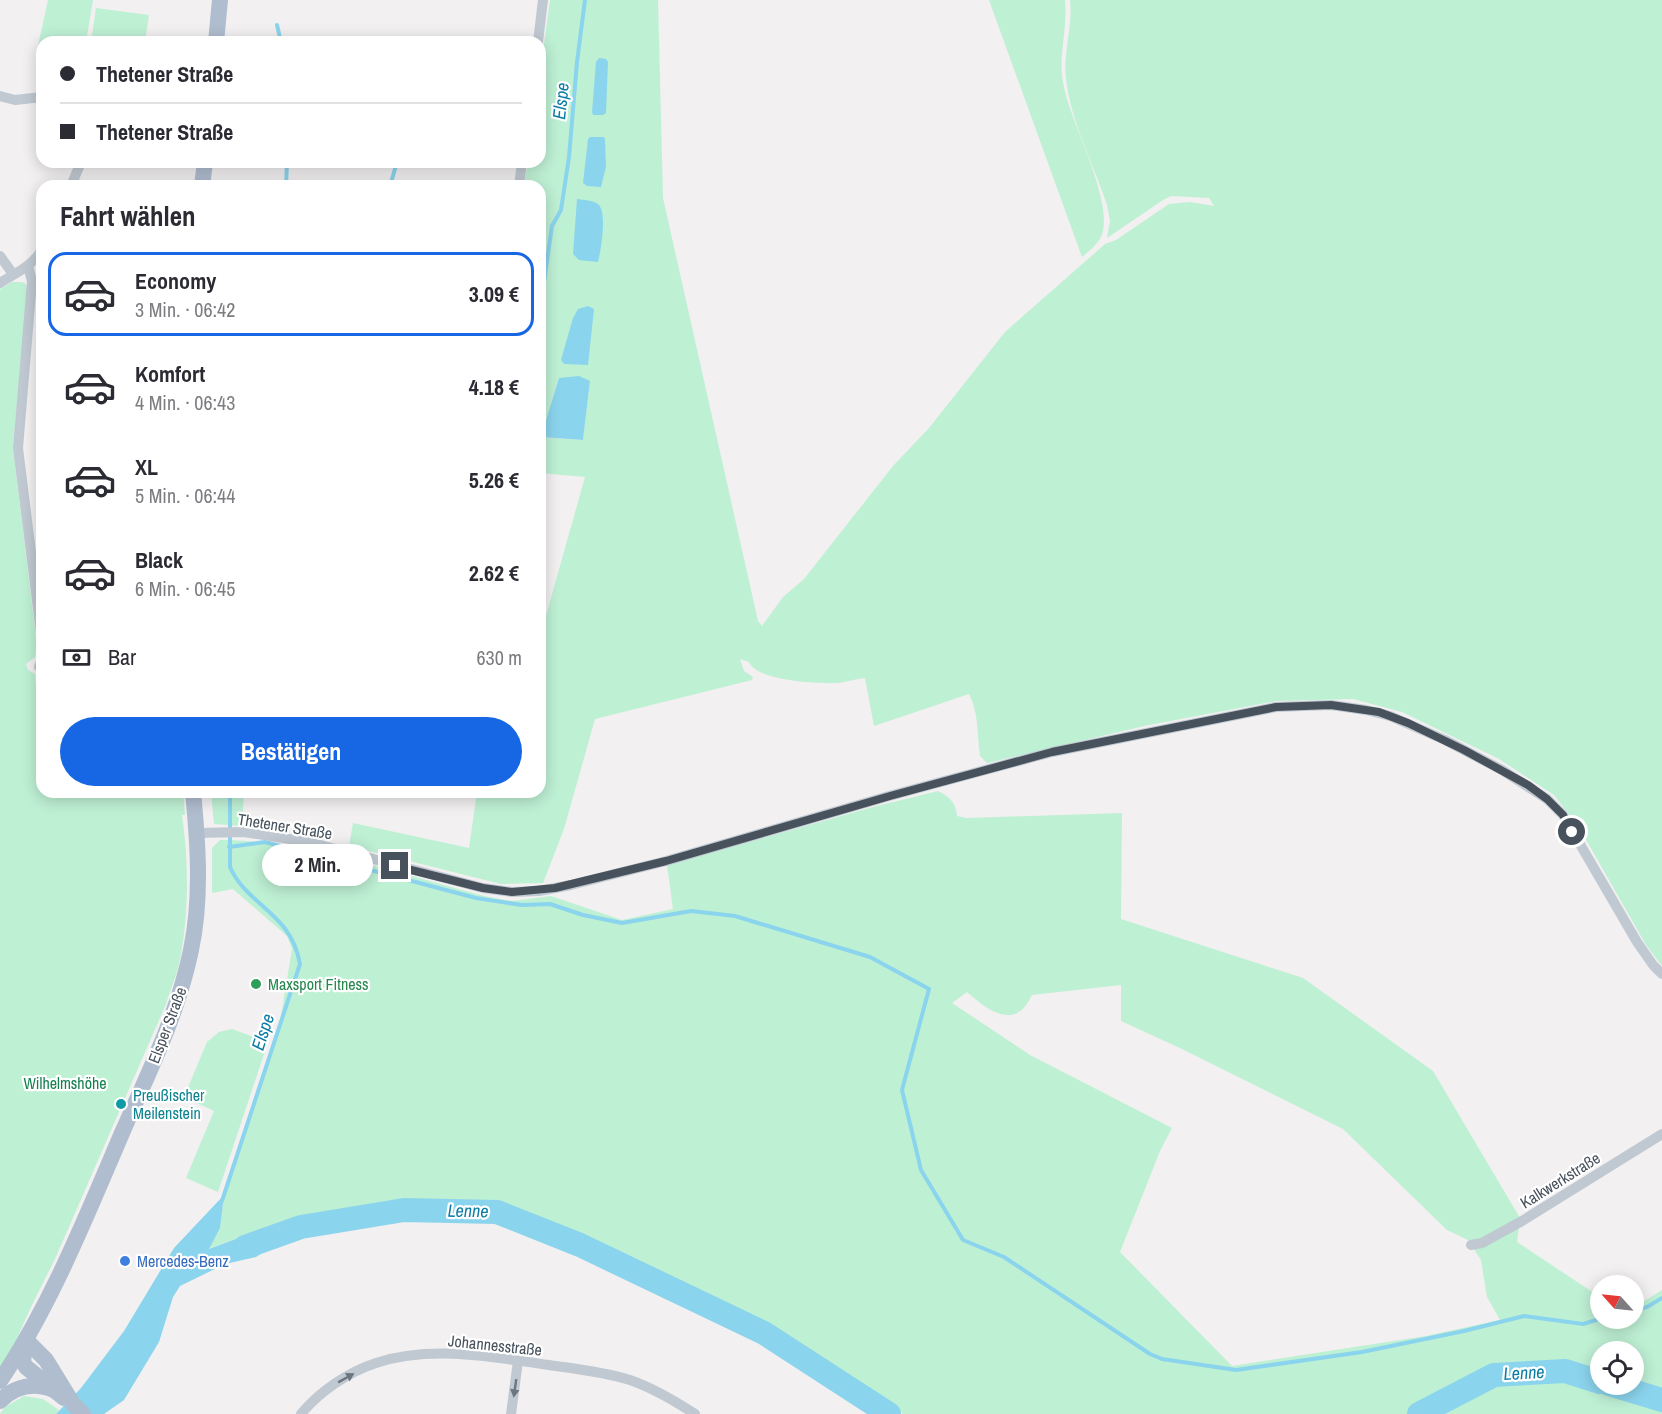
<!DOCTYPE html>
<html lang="de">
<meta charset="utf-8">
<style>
:root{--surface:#fff;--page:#f2f2f3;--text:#2b2b33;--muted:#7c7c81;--line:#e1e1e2;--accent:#1767e4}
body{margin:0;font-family:"Archivo Narrow",sans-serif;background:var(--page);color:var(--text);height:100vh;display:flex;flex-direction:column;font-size:22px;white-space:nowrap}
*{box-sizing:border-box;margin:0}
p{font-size:20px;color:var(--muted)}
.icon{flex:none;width:33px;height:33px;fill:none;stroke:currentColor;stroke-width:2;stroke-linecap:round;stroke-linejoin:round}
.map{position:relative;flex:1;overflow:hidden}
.side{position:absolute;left:36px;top:180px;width:510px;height:618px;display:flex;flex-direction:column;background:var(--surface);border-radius:18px;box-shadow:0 3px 15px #0003}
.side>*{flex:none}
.banner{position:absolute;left:36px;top:36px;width:510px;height:132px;border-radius:18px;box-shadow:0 3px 15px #0003;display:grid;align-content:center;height:132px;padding:0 24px;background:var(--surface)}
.needle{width:39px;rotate:297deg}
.controls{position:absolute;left:1590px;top:1275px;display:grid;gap:12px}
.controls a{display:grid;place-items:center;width:54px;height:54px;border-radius:50%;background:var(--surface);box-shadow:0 3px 15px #0003;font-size:30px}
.end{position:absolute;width:27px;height:27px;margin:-14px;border:8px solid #47525d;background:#fff;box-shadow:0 0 0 3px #fff}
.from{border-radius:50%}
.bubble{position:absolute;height:42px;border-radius:21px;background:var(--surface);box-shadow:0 3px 15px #0003;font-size:20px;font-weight:700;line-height:42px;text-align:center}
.banner b{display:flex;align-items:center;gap:21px;height:57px;font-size:22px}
.banner b+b{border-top:2px solid var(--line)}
.banner i{width:15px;height:15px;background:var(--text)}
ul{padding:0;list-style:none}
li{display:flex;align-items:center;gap:18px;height:84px;margin:0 12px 9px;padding:0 12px;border:3px solid transparent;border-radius:18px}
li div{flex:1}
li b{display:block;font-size:22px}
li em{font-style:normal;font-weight:700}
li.current{border-color:var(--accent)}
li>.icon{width:54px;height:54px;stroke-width:1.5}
h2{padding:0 24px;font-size:27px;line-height:72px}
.pay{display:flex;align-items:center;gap:15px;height:66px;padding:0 24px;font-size:22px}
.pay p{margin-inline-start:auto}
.primary-button{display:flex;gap:12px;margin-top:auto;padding:12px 24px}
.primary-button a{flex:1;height:69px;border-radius:36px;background:var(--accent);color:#fff;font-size:24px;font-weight:700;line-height:69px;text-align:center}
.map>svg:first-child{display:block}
.green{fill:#bef0d4;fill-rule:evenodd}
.water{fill:#8bd4ed}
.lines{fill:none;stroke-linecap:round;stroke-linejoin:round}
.stream{stroke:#8bd4ed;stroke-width:4}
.river{stroke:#8bd4ed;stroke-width:24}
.street{stroke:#c0c9d2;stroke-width:10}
.primary{stroke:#afbdcf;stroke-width:16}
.oneway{fill:#6b7680}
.route{stroke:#47525d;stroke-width:8}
.leisure-dot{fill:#2e9e5b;stroke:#fff;stroke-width:2}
.culture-dot{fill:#0f9aa8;stroke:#fff;stroke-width:2}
.shop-dot{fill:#3f7fe0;stroke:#fff;stroke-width:2}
.labels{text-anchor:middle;stroke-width:4.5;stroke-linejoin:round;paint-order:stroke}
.street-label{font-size:16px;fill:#47525d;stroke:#fff}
.leisure-label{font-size:16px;fill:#27864d;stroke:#fff;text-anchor:start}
.park-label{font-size:16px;fill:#168050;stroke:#fff}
.culture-label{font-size:16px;fill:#0d838f;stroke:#fff;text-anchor:start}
.shop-label{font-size:16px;fill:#366cbe;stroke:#fff;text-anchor:start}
.water-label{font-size:18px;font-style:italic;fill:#0b7da5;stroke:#fff}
</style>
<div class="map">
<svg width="1662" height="1414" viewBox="0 0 1662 1414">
<rect width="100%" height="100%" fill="#f2f0f0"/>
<g class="green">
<path d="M48,0H93L86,42H42V57L36,55Z"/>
<path d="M550,0H658L663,198L758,621L762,626L783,597L804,579L893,466L929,428L1005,332L1105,244L1116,240L1169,204L1190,202L1214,206L1209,198L1171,196L1163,200L1107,238L1110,221L1107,205C1094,165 1070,120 1066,78C1063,52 1073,26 1070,0H1662V966L1646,945L1580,829L1554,795L1499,759L1402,712L1353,699L1276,701L1144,726L987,763L980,756C977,735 979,713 969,694L874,726L865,678C856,679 846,682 837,683C818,684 757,681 749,662L740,659L744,671L753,677L752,680L595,719L564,829L543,883L501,884L349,846L353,823L469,848L477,792H540V637L585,477L540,473V186H524L528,162H540V74ZM559,378L590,381L583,440L542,437Z"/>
<path d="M989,0H1065C1068,28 1058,55 1063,82C1069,122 1116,202 1101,237C1097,245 1089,251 1082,257Z"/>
<path d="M96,8L149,15L145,42H91Z"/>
<path d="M12,282H22L26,284L27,292L13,448L37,646L35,657L26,664L28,670L35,674L37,697H42V792H183L185,815H182C189,862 189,918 179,964C176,977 170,991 166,1004L55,1259L31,1307L0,1376V289Z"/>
<path d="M938,791C950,797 956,803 957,816L966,818L1122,813L1121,919L1303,978L1433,1071L1520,1218L1517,1242L1600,1297V1318H1634V1304L1646,1300L1662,1290V1414H903L884,1399L508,1214L438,1212L291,1235L236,1239L208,1249L220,1228L224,1195L256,1102L281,1016L292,949L287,936L233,889L212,893V848L220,840C306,840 405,876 489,897L512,901L551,896L622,920L673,909L667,865L873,807ZM1121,985V1021L1182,1049L1343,1129L1447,1230L1468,1240L1481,1260L1487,1297L1500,1320L1426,1336L1232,1366L1120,1252L1160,1151L1172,1128L1030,1055L952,1003L967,992C988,1011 1016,1031 1032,995ZM1600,1352H1634V1384H1600Z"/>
<path d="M211,792H244L242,826L214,824Z"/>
<path d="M232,1029L268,1042L218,1192L186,1178L214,1111L184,1097L207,1042L219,1032Z"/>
<path d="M24,1396L43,1399L59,1410L56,1414H0L5,1407Z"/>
</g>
<g class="water">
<path d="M599,58L606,59L608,62L606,113L603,115H593L592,112L596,62Z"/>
<path d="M590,137H604L605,140L606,167L601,187L587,186L583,183L588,139Z"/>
<path d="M577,199C583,200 594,200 599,205C607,214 601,250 598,262L579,260L573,254Z"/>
<path d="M588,306L594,309L588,365L564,364L561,360L573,318L578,309Z"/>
<path d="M579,376L590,381L583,440L541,437L559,378Z"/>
<path d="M224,1195L220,1228L209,1249L236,1239L290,1235L256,1257L225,1264L180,1286L173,1297L159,1342L124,1400L104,1414H56L81,1388L124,1331L174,1248Z"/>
</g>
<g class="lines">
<g class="stream">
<path d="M277,25L281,42"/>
<path d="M286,186L287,162"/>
<path d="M390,186L397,162"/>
<path d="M540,310L552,226L561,210L569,157L577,62L585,0"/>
<path d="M229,847L265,842L476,898L522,905L550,904L583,915L622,923L691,911L735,916L870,957L929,989L902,1090L921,1170L963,1240L1004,1257L1150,1354L1162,1359L1236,1370L1362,1352L1464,1331L1524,1316L1583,1324L1603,1318"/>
<path d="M222,1201L300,964C291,912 247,906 230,867V792"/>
<path d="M1634,1310L1647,1307L1662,1298"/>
</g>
<g class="river">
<path d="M245,1247L301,1227L404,1210L497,1212L580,1245L764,1333L889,1414"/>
<path d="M1609,1384L1662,1400"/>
<path d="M1419,1414L1494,1375L1565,1371L1600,1382"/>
</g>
<g class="street">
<path d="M538,42L543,0"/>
<path d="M0,96L15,100L42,97"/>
<path d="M71,186L81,162"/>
<path d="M519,186L522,162"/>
<path d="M0,256L13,274"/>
<path d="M28,266L32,281L18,448L42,641"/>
<path d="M0,283C15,273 33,266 42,249"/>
<path d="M39,667L42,660"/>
<path d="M197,833L244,832L309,842L483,888L512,892L539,891L571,885L666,861L889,796L1052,752L1276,707L1331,705L1366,710L1390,716L1445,740L1502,770L1547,799L1563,815L1637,942L1653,965L1662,974"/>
<path d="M1471,1245L1482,1243L1522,1221L1662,1134"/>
<path d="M301,1414C319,1392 348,1372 376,1363C431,1345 493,1357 549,1365C576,1369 604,1372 630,1380C653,1388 675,1401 695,1414"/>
<path d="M511,1414L518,1361"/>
</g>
<g class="primary">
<path d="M216,42L220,0"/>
<path d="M202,186L205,162"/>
<path d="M26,1340L46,1360L73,1404L83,1414"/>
<path d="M25,1344L23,1362L26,1367L64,1398"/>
<path d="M0,1381C51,1305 86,1217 122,1133C148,1074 178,1014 191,950C202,898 198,844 193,792"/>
<path d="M0,1401C15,1386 34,1382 54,1390"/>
</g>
</g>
<defs><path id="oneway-solid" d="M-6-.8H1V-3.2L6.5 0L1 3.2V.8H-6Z" transform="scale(1.5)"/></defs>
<g class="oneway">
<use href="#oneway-solid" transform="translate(346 1378) rotate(-29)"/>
<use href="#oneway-solid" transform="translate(515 1388) rotate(98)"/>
</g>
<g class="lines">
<path class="route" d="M395,866L483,888L512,892L555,888L666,861L890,796L1052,752L1276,707L1331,705L1379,712L1408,723L1464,750L1528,785L1547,799L1563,815L1572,832"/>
</g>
<circle class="leisure-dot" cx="256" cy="984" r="6"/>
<circle class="culture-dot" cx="121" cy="1104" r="6"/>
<circle class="shop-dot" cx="125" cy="1261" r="6"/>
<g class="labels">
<g class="street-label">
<text transform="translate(285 826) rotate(9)" y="6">Thetener Straße</text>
<text transform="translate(167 1025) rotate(-69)" y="6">Elsper Straße</text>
<text transform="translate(1560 1180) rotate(-32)" y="6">Kalkwerkstraße</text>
<text transform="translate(495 1345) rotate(6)" y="6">Johannesstraße</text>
</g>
<g class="leisure-label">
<text x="268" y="990">Maxsport Fitness</text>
</g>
<g class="park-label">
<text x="65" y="1089">Wilhelmshöhe</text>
</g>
<g class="culture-label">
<text x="133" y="1101">Preußischer<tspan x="133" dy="18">Meilenstein</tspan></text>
</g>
<g class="shop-label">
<text x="137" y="1267">Mercedes-Benz</text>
</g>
<g class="water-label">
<text transform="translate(561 101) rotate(-84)" y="6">Elspe</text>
<text transform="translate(263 1032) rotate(-72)" y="6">Elspe</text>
<text transform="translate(468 1211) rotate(1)" y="6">Lenne</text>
<text transform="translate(1524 1373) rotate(-3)" y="6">Lenne</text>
</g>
</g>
</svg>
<div class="controls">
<a><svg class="needle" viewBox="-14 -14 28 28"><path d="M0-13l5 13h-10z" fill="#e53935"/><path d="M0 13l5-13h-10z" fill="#7c7c81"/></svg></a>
<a><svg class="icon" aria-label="locate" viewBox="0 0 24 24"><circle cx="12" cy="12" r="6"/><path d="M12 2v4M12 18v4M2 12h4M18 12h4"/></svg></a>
</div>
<i class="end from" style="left:1572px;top:832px"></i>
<i class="end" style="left:395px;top:866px"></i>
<div class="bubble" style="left:262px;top:844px;width:111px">2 Min.</div>
<div class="banner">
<b><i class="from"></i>Thetener Straße</b>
<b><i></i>Thetener Straße</b>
</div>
<section class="side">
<h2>Fahrt wählen</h2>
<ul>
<li class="current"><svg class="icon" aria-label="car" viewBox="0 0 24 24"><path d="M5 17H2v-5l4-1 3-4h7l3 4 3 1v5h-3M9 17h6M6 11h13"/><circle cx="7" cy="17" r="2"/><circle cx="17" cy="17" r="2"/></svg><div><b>Economy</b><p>3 Min. · 06:42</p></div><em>3.09 €</em></li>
<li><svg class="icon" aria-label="car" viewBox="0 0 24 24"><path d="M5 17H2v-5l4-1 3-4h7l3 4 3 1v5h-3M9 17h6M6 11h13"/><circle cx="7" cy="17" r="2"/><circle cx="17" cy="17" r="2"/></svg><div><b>Komfort</b><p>4 Min. · 06:43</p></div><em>4.18 €</em></li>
<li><svg class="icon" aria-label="car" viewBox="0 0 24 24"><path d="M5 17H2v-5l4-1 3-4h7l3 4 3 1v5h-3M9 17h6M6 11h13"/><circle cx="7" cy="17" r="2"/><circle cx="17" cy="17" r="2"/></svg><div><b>XL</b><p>5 Min. · 06:44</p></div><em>5.26 €</em></li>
<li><svg class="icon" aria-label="car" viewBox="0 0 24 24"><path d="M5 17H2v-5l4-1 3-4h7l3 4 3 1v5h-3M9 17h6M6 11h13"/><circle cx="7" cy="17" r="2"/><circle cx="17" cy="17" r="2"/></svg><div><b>Black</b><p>6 Min. · 06:45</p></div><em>2.62 €</em></li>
</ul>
<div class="pay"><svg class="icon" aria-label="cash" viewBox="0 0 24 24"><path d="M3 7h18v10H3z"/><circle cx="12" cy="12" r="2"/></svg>Bar<p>630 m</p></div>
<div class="primary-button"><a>Bestätigen</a></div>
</section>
</div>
